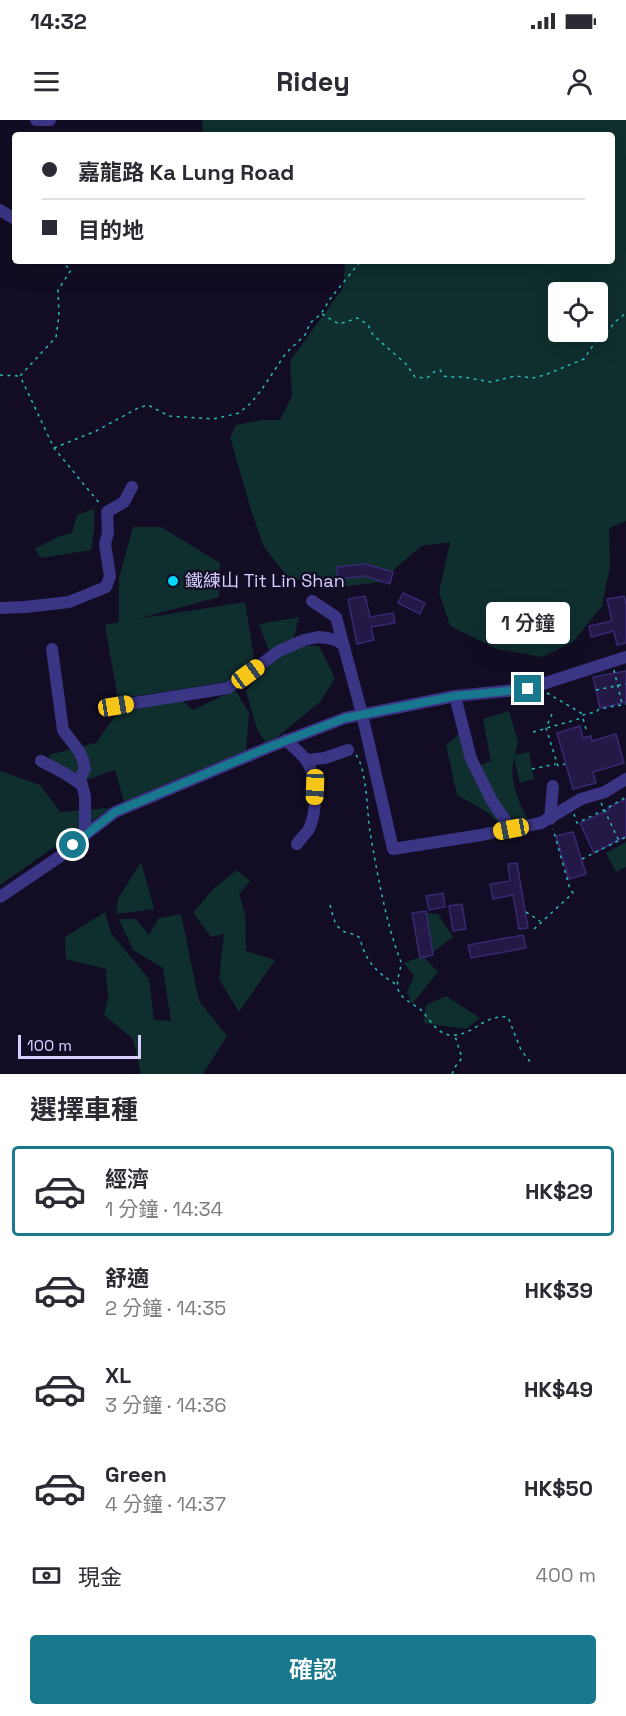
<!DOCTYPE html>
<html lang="zh-TW">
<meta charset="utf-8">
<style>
:root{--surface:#fff;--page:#f7f7f7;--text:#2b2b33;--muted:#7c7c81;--line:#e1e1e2;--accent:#18788d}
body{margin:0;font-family:"Space Grotesk","Noto Sans TC",sans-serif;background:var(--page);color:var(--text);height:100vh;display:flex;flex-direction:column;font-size:22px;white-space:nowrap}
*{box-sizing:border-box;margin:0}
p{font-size:20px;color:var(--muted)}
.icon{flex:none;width:33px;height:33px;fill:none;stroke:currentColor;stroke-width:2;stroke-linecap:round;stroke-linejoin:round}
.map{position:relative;height:954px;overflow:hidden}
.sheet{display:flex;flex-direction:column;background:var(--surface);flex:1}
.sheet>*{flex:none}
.hud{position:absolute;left:12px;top:12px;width:603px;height:132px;border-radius:6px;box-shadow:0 6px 24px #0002;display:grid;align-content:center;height:132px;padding:0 30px;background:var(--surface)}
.fabs{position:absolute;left:548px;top:162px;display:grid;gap:12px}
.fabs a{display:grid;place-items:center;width:60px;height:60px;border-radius:6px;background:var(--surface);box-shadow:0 6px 24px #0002;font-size:30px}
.scale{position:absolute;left:18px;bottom:15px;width:123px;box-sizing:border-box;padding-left:6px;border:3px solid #d7cfff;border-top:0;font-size:16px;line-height:21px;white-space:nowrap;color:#d7cfff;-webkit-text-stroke:4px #120d24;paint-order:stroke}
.end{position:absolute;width:27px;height:27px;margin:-14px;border:8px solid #18788d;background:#fff;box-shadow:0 0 0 3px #fff}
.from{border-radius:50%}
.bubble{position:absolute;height:42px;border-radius:6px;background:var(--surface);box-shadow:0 6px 24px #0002;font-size:20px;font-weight:600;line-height:42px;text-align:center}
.car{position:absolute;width:18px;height:36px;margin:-18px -9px;border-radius:8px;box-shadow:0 0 4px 2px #0007;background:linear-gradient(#f5c518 24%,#345 0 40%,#f5c518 0 76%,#345 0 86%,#f5c518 0)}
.hud b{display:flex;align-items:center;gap:21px;height:57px;font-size:22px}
.hud b+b{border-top:2px solid var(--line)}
.hud i{width:15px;height:15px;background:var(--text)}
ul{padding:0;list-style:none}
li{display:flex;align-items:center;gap:18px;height:90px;margin:0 12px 9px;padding:0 18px;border:3px solid transparent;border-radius:6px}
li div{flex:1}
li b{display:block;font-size:22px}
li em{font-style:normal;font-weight:600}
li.selected{border-color:var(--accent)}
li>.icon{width:54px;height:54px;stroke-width:1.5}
h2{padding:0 30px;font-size:27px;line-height:72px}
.pay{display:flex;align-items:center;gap:15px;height:66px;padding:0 30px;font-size:22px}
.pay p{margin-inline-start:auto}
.cta{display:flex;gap:12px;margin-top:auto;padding:12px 30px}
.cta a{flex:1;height:69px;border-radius:6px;background:var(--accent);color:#fff;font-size:24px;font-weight:600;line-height:69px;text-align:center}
.status{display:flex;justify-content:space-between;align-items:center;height:42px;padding:0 30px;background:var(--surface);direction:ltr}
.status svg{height:16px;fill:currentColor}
header{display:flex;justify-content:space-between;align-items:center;height:78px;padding:0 30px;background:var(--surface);font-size:27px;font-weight:600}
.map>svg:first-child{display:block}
.green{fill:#0f2e2e;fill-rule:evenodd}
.building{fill:#231846;stroke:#3a2873;stroke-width:1.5}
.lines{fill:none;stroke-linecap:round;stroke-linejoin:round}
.path{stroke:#27bbb9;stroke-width:1.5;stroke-dasharray:3 4.5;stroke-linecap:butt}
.minor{stroke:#3b3586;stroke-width:12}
.route{stroke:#18788d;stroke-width:8}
.poi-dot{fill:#00d7fa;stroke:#120d24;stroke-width:2}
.labels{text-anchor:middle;stroke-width:4.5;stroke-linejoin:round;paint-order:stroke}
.poi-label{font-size:18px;fill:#d7cfff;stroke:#120d24;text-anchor:start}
</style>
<div class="status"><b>14:32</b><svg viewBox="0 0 49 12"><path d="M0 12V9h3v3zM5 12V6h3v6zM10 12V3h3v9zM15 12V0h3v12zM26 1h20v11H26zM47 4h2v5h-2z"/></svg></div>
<header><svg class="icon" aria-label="menu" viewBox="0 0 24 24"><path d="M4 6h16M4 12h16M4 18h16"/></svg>Ridey<svg class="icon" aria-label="person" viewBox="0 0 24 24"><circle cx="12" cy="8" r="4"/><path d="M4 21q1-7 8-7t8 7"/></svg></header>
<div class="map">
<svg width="626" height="954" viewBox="0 0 626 954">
<rect width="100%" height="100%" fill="#120d24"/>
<g class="green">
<path d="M202,0H626V401L609,408L610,446L602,486L573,522L542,537L497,529L450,506L439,472L450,422L421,426L380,462L326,469L286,455L264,427L251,390L230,317L236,305L262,300H280L292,276L290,241L343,168L345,145L343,141H612V15H203ZM558,172H597V212H558Z"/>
<path d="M94,389V409L91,430L41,438L35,429L57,417L72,413L77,395Z"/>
<path d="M133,407H161L220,443L219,477L137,499L245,482L255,545L230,561L118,579L105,505L119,502V458Z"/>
<path d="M299,497L292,526H319L335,558L320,582L267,625L257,609L246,571L272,539L259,504Z"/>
<path d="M235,570L249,593L246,630L124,682L115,650L72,665L53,654L49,635L96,623L115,596L142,584L176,574L193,590Z"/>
<path d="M509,591L518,622L515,635L529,632L534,659L520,663L514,638C508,665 521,686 533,709L512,716L487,692L457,675L446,625L461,612L472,648L491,641L483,599Z"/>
<path d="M0,651L40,665L60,692L110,688L0,765Z"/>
<path d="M626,722V747L616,752L606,733Z"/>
<path d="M141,742L154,789L116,794L118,779Z"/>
<path d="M237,750L250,761L239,774L245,794L246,831L275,840L239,892L219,859L224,814L211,817L193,793L213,769Z"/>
<path d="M105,792L111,813L149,859L154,900L171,901L163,848L133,830L119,799H136L149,815L159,798L181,794L199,881L227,916L203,954H141L133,919L104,895L108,879L106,849L66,839L65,817Z"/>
<path d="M426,793L438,794L453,817L433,832L419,810Z"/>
<path d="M423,836L438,852L412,884L407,872L414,856L404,843Z"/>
<path d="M446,876L480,898L466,909L424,903L426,885Z"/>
</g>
<g class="building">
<path d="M365,444L393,452L390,464L365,456L338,459L337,447Z"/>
<path d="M403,473L425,483L420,494L398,483Z"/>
<path d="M365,476L370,497L393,493L395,503L371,507L374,520L357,524L348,479Z"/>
<path d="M624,476L626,485V523L617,525L614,511L591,517L589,506L612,501L607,479Z"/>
<path d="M626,551V582L600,588L593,557Z"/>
<path d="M580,606L583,618L591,616L592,621L616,614L624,643L593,652L596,663L573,669L557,613Z"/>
<path d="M626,679V716L594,733L580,703L609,690L608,688Z"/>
<path d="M573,712L586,754L569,759L556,716Z"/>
<path d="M517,743L528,808L519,809L513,775L493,779L490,764L510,761L508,744Z"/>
<path d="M443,773L445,787L429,790L426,776Z"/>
<path d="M462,784L466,809L453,811L449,786Z"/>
<path d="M426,791L433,835L420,838L412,793Z"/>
<path d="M523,815L526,828L471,838L468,825Z"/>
</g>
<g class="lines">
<g class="path">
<path d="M60,141L71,150L58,170L59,195L56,217L20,256L54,328L100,384"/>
<path d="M322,194L339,204L358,198L368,205L373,215L406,244L415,257L427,258L434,252L440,250L444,256L448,257H463L491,262L515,256L533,258L545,255L584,239L598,218L608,211L615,202L626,193"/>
<path d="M0,255L19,256"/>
<path d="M54,328L96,311L138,288L148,285L169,296L213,299L239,293L251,283L262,269L286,233L305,215L310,203L321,194L330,179L359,143L364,141"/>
<path d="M614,550L622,584"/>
<path d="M596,570L626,564"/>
<path d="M547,573L581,593L582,595"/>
<path d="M552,594L546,608L558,646L565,644"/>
<path d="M586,609L582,595L596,592L599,589L626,584"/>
<path d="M533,612L582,598"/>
<path d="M356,635C367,649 367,693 370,712C377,752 386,804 401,842C401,851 396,859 398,869C401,880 415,884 422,891C431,901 439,917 455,915C476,913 483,895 508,897L521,930L531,943"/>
<path d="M532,649L556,644"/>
<path d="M601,683L619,721"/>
<path d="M574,694L577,703L604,690L626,677"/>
<path d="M582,739L626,717"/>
<path d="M330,785C333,795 334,807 345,812C351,814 355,814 360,818C365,841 377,853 397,865"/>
<path d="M526,792L540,801"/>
<path d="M534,809L573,773L570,769L553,709"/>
<path d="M452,954L455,947L462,938L455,916"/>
</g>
<g class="minor">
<path d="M36,0H50"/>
<path d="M0,90L13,98"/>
<path d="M312,481L336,497L362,594L393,729L481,715L541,703L581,679L605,672L626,659"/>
<path d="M0,488L25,487L69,482L106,467L110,456L105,424L108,413L107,392L124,382L132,367"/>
<path d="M52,529L63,610L79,631L83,640L85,649L80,658L85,676V715"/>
<path d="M455,576L471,639L492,681L511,709"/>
<path d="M116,586L228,568L279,531L304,520L318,517L328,518L338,521L344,526"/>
<path d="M286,620C293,627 301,633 306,640C318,656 317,692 309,709C306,714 300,719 297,724"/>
<path d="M306,640L325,638L348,630"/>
<path d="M41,641L66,654L82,665"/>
<path d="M550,699L553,666"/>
<path d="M0,777L62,735L85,715L115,692L267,628L345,598L455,576L527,569L626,537"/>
</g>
</g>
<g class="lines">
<path class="route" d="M73,725L115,692L267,628L345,598L455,576L528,569"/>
</g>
<circle class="poi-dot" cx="173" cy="461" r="6"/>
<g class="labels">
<g class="poi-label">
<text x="185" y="467">鐵練山 Tit Lin Shan</text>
</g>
</g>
</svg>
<div class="fabs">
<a><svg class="icon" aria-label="locate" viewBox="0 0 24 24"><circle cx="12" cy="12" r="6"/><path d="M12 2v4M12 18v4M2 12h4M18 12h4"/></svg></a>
</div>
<div class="scale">100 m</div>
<i class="end from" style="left:73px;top:725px"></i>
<i class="end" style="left:528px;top:569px"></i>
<div class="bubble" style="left:486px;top:482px;width:84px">1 分鐘</div>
<i class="car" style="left:248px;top:554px;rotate:54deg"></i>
<i class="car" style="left:116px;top:586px;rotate:81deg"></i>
<i class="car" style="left:315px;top:667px;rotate:182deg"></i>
<i class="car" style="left:511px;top:709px;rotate:259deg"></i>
<div class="hud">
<b><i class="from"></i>嘉龍路 Ka Lung Road</b>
<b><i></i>目的地</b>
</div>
</div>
<section class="sheet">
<h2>選擇車種</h2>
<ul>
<li class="selected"><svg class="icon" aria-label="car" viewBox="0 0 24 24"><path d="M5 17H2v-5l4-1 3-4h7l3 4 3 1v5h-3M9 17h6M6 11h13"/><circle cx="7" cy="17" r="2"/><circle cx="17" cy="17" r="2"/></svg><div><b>經濟</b><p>1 分鐘 · 14:34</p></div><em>HK$29</em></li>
<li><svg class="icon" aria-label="car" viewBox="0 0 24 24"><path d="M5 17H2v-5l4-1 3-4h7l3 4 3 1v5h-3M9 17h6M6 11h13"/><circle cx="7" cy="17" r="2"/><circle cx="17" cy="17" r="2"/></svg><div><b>舒適</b><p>2 分鐘 · 14:35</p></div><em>HK$39</em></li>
<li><svg class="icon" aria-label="car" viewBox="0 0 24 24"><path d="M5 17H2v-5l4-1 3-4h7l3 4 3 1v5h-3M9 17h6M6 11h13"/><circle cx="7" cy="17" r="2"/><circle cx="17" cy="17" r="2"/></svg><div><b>XL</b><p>3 分鐘 · 14:36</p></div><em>HK$49</em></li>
<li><svg class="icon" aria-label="car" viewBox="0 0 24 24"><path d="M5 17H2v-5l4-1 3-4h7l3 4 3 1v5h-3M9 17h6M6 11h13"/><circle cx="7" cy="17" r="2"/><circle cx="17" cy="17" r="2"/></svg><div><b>Green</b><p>4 分鐘 · 14:37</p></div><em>HK$50</em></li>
</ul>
<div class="pay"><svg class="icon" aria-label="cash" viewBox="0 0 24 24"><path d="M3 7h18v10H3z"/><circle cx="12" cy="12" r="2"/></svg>現金<p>400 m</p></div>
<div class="cta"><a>確認</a></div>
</section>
